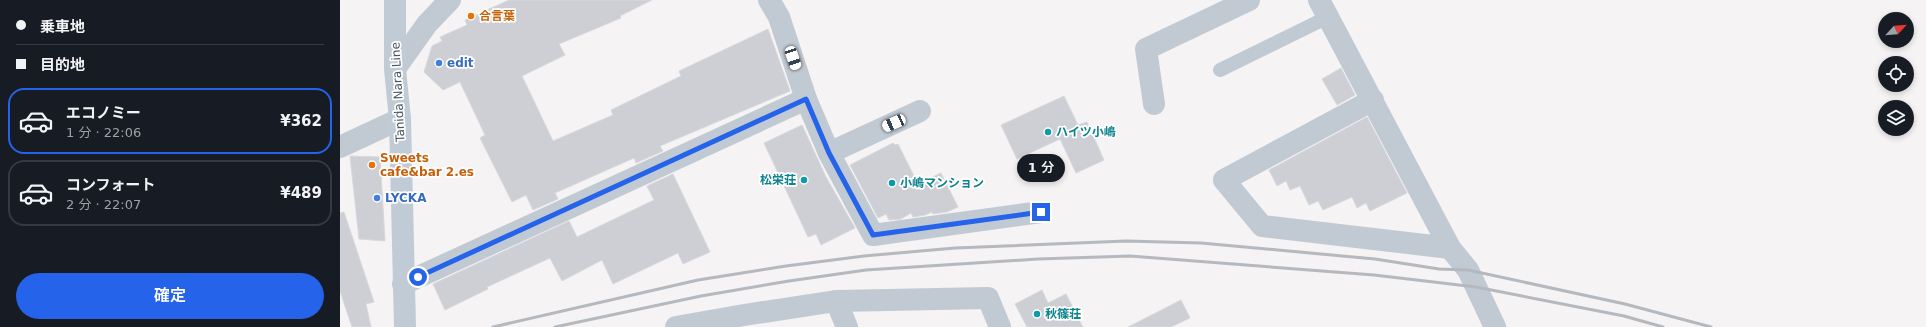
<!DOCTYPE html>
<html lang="ja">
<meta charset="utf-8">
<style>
:root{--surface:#171b24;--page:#20242c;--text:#f1f3f6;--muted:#9ea1a6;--line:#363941;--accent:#2563eb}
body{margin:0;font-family:"DejaVu Sans","Noto Sans JP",sans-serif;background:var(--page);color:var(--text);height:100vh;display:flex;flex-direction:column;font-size:15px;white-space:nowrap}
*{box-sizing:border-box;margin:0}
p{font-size:13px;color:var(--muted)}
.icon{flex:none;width:22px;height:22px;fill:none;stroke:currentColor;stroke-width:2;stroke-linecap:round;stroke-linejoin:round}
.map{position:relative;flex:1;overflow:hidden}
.panel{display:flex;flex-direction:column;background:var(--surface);width:340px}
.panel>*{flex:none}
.guide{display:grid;align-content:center;height:88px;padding:0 16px;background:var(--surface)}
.needle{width:26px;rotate:64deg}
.buttons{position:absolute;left:1538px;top:12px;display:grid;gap:8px}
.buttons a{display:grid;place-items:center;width:36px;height:36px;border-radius:50%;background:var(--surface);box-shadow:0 2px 6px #0003;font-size:20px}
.end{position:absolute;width:18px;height:18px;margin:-9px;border:5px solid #2563eb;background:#fff;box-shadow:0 0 0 2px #fff}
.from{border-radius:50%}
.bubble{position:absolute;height:28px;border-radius:14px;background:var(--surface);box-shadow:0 2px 6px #0003;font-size:13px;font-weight:600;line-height:28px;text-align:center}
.car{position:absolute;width:12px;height:24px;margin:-12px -6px;border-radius:5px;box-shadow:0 0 3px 1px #0007;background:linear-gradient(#fff 24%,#345 0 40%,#fff 0 76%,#345 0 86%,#fff 0)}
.guide b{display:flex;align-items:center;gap:14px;height:38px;font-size:15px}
.guide b+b{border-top:1px solid var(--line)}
.guide i{width:10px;height:10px;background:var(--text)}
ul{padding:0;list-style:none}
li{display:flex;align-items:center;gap:12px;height:66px;margin:0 8px 6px;padding:0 8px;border:2px solid var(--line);border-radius:16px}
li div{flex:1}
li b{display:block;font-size:15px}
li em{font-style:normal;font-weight:600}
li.active{border-color:var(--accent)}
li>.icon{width:36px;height:36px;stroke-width:1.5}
.button{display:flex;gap:8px;margin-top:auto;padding:8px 16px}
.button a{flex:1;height:46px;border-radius:24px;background:var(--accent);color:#fff;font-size:16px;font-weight:600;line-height:46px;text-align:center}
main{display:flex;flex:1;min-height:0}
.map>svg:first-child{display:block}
.building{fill:#cdcfd5;stroke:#d7d9de}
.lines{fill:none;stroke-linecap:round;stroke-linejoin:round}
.service{stroke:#c1cad2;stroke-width:14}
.minor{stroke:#c1cad2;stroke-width:22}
.secondary{stroke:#c1cbd6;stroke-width:22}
.rail{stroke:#b5b8bd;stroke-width:3}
.route{stroke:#2563eb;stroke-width:5}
.food-dot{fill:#e8710a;stroke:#fff;stroke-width:1.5}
.shop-dot{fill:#3f7fe0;stroke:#fff;stroke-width:1.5}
.culture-dot{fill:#0f9aa8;stroke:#fff;stroke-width:1.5}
.labels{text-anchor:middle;stroke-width:3.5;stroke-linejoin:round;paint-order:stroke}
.food-label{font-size:12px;font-weight:bold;fill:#c56008;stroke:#fff;text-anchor:start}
.shop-label{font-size:12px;font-weight:bold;fill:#366cbe;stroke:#fff;text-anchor:start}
.street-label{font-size:12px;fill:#4a5661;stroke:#fff}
.culture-label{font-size:12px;font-weight:bold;fill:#0d838f;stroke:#fff;text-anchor:start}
</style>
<main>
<section class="panel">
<div class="guide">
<b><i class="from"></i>乗車地</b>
<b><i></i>目的地</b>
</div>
<ul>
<li class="active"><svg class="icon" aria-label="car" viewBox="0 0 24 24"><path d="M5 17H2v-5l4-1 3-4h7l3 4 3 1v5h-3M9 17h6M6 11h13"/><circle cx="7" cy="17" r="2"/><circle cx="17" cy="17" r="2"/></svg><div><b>エコノミー</b><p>1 分 · 22:06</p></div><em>¥362</em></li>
<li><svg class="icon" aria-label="car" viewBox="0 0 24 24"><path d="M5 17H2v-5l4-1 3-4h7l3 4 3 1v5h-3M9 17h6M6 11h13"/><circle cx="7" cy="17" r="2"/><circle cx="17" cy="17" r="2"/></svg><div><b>コンフォート</b><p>2 分 · 22:07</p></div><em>¥489</em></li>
</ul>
<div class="button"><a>確定</a></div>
</section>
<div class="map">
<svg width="1586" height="327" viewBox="0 0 1586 327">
<rect width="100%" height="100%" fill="#f5f3f3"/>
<g class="building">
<path d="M169,0H312L280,16L281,18L219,44L225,55L182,76L213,141L273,115L271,110L341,76L339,71L428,29L450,91L320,146L323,151L296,163L294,158L215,193L218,199L193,210L186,195L172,202L140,138L145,135L120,82L103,90L84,72L92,46L102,41L100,37L127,25L125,20Z"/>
<path d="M1001,68L1015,95L997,105L982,79Z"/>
<path d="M724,96L738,125L747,122L764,160L736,173L720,139L677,159L661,125Z"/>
<path d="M1027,117L1067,193L1030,211L1026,203L1017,208L1012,197L983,210L978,201L969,205L960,186L950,190L946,181L937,186L929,170Z"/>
<path d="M462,125L486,177L515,228L481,245L476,234L468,237L424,143Z"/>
<path d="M553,143L555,145L558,144L578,184L601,173L618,207L607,212L593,214L592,212L585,215L573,217L571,213L561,219L549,220L546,214L538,218L510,165Z"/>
<path d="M10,156L40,157L45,241L19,239Z"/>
<path d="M333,174L370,252L343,264L338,253L273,284L262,260L222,281L210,258L147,287L148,289L105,310L93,284L229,221L237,237L314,200L307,186Z"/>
<path d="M4,212L34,302L26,304L31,327H12L0,291V213Z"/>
<path d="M702,290L708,303L726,294L743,327H687L675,304Z"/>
<path d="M841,300L850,318L831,327H788Z"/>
</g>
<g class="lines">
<path class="service" d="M880,70L988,17"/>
<g class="minor">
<path d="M979,0L1110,248L1128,270L1155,327"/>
<path d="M55,69L87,24L110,0"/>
<path d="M466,99L489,153L533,235L701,212"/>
<path d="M1033,100L884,180L922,226L1110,248"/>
<path d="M814,104L806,49L909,0"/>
<path d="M0,147L60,119"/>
<path d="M489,153L580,111"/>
<path d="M63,284L466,99L439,17L429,0"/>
<path d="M496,301L507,327"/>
<path d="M336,327L404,315L496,301L648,298L660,327"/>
</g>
<path class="secondary" d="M55,0V69L60,119L65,327"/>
<g class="rail">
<path d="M153,327L358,280L446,266L524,256L615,248L786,241L861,243L1035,259L1099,269L1128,270L1285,304L1371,327"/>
<path d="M215,327L361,296L449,281L526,270L698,259L790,256L1034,275L1136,287L1284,316L1323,327"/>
</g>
</g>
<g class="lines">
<path class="route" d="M78,277L466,99L489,153L533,235L701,212"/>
</g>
<g class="food-dot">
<circle cx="131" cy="16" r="4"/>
<circle cx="32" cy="165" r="4"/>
</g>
<g class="shop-dot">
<circle cx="99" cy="63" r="4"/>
<circle cx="37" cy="198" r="4"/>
</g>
<g class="culture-dot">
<circle cx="708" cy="132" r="4"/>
<circle cx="464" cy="180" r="4"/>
<circle cx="552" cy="183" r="4"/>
<circle cx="697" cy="314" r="4"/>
</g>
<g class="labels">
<g class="food-label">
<text x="139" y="20">合言葉</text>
<text x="40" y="162">Sweets<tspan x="40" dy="14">cafe&amp;bar 2.es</tspan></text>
</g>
<g class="shop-label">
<text x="107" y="67">edit</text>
<text x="45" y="202">LYCKA</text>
</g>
<g class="street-label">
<text transform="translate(58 92) rotate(-93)" y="4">Tanida Nara Line</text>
</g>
<g class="culture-label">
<text x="716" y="136">ハイツ小嶋</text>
<text x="456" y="184" text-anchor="end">松栄荘</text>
<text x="560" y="187">小嶋マンション</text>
<text x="705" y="318">秋篠荘</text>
</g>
</g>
</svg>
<div class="buttons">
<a><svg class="needle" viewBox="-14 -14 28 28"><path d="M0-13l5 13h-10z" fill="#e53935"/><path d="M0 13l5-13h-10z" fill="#9ea1a6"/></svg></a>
<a><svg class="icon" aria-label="locate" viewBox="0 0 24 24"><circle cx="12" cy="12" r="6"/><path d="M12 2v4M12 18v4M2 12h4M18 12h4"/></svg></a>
<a><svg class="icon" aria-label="layers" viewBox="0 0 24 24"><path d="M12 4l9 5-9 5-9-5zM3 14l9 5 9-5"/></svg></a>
</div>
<i class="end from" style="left:78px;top:277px"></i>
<i class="end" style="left:701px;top:212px"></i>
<div class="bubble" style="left:677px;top:154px;width:48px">1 分</div>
<i class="car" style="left:453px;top:58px;rotate:161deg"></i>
<i class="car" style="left:554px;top:123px;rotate:246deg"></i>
</div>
</main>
